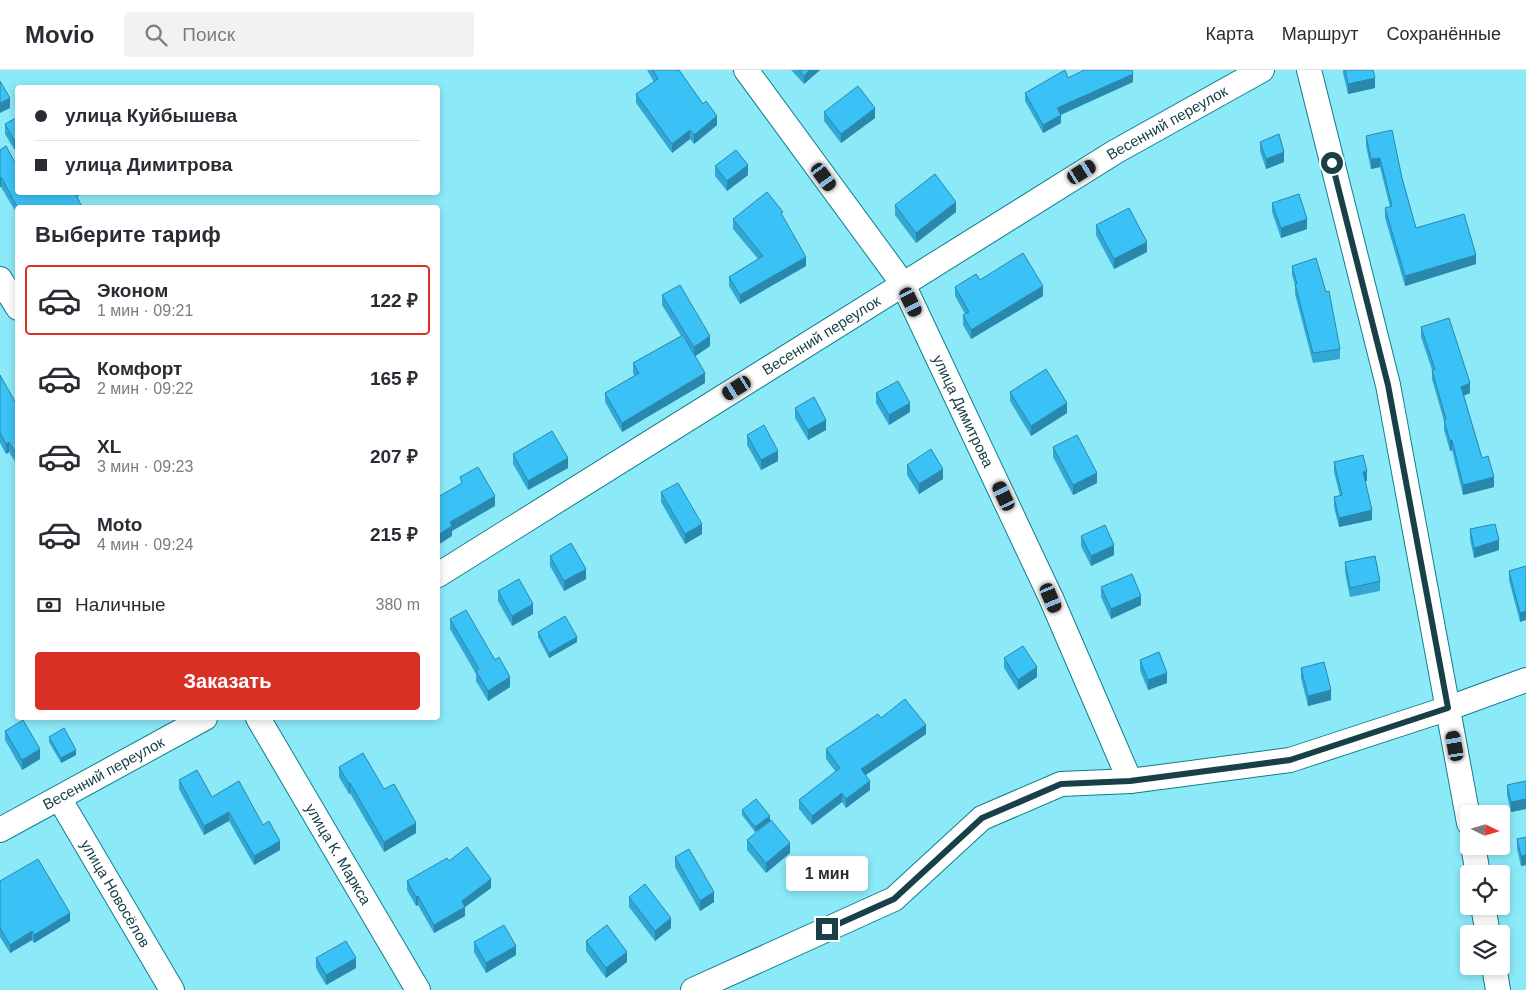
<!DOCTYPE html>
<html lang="ru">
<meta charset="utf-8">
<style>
:root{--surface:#fff;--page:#f2f2f3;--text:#2b2b33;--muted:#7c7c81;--line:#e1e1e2;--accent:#d93025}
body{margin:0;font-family:Arial,sans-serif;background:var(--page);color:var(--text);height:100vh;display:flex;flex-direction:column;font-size:19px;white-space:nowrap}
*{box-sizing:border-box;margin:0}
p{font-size:16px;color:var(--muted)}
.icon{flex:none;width:28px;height:28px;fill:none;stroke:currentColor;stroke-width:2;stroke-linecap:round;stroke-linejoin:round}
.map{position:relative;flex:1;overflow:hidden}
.drawer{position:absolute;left:15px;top:135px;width:425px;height:515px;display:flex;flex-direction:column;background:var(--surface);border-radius:5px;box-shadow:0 2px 8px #0003}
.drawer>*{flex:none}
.hud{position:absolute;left:15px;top:15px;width:425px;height:110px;border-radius:5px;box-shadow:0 2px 8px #0003;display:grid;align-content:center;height:110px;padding:0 20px;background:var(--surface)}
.needle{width:32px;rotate:95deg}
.buttons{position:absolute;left:1460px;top:735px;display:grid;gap:10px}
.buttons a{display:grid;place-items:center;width:50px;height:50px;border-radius:5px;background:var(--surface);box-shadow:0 2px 8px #0003;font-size:25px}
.end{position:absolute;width:22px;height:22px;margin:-11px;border:6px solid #184046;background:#fff;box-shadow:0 0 0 2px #fff}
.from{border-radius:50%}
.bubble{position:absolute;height:35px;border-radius:5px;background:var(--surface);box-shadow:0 2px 8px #0003;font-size:16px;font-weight:800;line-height:35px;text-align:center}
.car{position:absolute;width:15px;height:30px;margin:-15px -8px;border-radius:6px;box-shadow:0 0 4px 1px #0007;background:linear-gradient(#222 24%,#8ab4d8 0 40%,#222 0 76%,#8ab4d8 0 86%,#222 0)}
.hud b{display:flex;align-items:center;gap:18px;height:48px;font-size:19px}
.hud b+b{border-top:1px solid var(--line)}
.hud i{width:12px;height:12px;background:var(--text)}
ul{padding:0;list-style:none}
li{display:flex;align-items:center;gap:15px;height:70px;margin:0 10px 8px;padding:0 10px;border:2px solid transparent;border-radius:5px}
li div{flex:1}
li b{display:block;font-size:19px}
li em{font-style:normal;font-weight:800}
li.active{border-color:var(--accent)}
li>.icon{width:45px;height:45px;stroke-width:1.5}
h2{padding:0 20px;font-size:22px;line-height:60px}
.pay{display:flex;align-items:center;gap:12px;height:55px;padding:0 20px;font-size:19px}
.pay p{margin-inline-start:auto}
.button{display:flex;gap:10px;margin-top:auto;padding:10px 20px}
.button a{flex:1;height:58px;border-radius:5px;background:var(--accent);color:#fff;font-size:20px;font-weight:800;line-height:58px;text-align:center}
header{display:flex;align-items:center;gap:30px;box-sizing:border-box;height:70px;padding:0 25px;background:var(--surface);border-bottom:1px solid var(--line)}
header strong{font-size:24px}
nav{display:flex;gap:28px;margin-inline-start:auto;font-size:18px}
.search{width:350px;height:45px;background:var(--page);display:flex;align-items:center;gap:12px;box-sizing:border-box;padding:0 18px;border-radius:5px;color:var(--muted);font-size:19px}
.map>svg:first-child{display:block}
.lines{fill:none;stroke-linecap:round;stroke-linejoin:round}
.street-casing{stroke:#0f7e8d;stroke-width:26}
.street{stroke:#fff;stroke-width:24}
.wall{fill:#32a7d4}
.shaded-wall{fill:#2988ac}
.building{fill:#3ac2f6;stroke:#2988ac}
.route{stroke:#184046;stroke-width:6}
.labels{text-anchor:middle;stroke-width:4;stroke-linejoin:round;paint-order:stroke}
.street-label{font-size:15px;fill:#184046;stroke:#8ce9f8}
</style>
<header>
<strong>Movio</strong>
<div class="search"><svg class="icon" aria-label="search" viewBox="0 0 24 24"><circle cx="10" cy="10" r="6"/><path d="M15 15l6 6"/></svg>Поиск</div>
<nav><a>Карта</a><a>Маршрут</a><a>Сохранённые</a></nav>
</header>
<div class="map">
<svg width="1526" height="920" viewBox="0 0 1526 920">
<rect width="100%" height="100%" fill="#8ce9f8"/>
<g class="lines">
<g class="street-casing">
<g id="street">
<path id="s1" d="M746,0L903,214L1051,528L1130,711"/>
<path d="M1309,0L1388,315L1469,753"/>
<path d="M0,209L18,238"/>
<path id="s2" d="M438,505L1115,82L1262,0"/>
<path id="s3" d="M258,648L418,920"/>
<path id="s4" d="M59,728L172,920"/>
<path id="s5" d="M0,760L205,648"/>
<path d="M1473,776L1478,804"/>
<path d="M1483,836L1488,864"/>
<path d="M1494,896L1498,920"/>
<path d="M693,920L894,829L982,748L1061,714L1130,711L1290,690L1449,638L1526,610"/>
</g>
</g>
<use href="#street" class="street"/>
</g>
<g class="wall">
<path d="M647,0H679L717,55L694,74L690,69L672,83L636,33V24L654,12Z"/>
<path d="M791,0H820L804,14Z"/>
<path d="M1343,0H1373L1375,18L1348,24L1343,3Z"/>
<path d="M1068,8L1133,12L1061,45V53L1043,63L1025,31V23Z"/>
<path d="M824,42L875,48L841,73L824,51Z"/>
<path d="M18,47V78L14,79L5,64V54Z"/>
<path d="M1366,66L1402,108L1416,158L1476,194L1405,216L1385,148V138L1390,137L1380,97L1371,99L1366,76Z"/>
<path d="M1260,72L1284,92L1266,99L1260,81Z"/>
<path d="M0,80L18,122L77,127L83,138H18V146L1,117H0Z"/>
<path d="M715,96L748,105L727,121L715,106Z"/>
<path d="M1272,133L1307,159L1281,168L1272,142Z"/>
<path d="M895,135L956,142L916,173L895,145Z"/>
<path d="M783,147L806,196L740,234L729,216V207L758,189L733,159V149Z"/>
<path d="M1096,155L1147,182L1114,199L1096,165Z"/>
<path d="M1292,196L1340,279V289L1313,293L1295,224V215L1292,205Z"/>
<path d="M980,210L1043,226L971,269L963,255V245L965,244L955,226V217Z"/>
<path d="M662,225L710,276L695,286L705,313L622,362L605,332V323L635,306L633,303V293L681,266L662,235Z"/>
<path d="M1421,257L1470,323L1464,325L1482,388L1494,417L1463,425L1452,380L1450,381L1444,360V351L1432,309V300L1421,267Z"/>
<path d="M0,305L18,337V397L9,382L6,384L0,373Z"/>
<path d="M1010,322L1067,343L1031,366L1010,331Z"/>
<path d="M876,323L910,342L889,355L876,333Z"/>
<path d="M795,338L826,360L808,370L795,348Z"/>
<path d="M747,365L778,391L761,400L747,375Z"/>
<path d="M1053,377L1097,413L1073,425L1053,387Z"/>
<path d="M513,384L568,398L528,420L513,394Z"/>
<path d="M1334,392L1367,411H1365L1372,450L1339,457L1334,437V427L1340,426L1334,402Z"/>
<path d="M907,395L943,409L919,424L907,405Z"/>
<path d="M661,422L702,464L685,474L661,432Z"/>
<path d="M1470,459L1499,480L1474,488L1470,469Z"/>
<path d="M1081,466L1114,485L1091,496L1081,476Z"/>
<path d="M550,486L586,509L564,521L550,496Z"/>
<path d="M1345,492L1380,511V521L1350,527L1345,502Z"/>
<path d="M1526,496L1520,552L1509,510V501Z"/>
<path d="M1101,517L1141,535L1111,549L1101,527Z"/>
<path d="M498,521L533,544L512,556L498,531Z"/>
<path d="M450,549L510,617L488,631L476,611V604L450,559Z"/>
<path d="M538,562L577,572L549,588L538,567Z"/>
<path d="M1004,588L1037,607L1018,620L1004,598Z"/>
<path d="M1140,590L1167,613L1148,620L1140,600Z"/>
<path d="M1301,598L1331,630L1308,636L1301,608Z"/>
<path d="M881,648L926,664L866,705L870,720L846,738L842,732L812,755L799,739V730L836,702L826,689V679Z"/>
<path d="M5,661L40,689L22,700L5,670Z"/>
<path d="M49,667L76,685L61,693L49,672Z"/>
<path d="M339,697L416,763L384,782L350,723L349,724L339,707Z"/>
<path d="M179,710L212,727L263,755L280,780L254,795L229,751L204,765L179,719Z"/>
<path d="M1526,711V739L1511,742L1507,725V715Z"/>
<path d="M742,740L770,751L755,762L742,745Z"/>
<path d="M1526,767V795L1521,796L1517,779V769Z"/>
<path d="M747,770L790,783L766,803L747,780Z"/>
<path d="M675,787L714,832L700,841L675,797Z"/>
<path d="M449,791L491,818L465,837V846L434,863L418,835L416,836L407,820V811Z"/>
<path d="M0,811L70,851L34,873L32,870L10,883L0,867Z"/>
<path d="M629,827L671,858L655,871L629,837Z"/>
<path d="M586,871L627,892L606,908L586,881Z"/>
<path d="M474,872L516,885L486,903L474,882Z"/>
<path d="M316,888L356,898L326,915L316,898Z"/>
</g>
<g class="shaded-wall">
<path d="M810,0H820L804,14V6Z"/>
<path d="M1133,4V12L1057,46V38Z"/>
<path d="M1375,8V18L1348,24V14Z"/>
<path d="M10,28V38L0,43V33Z"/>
<path d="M875,38V48L841,73V64Z"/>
<path d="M1061,45V53L1043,63V55Z"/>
<path d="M717,46V55L694,74V65Z"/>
<path d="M690,60V69L672,83V74Z"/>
<path d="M18,68V78L14,79V70Z"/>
<path d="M1284,82V92L1266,99V89Z"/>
<path d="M1380,88V97L1371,99V89Z"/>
<path d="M748,95V105L727,121V111Z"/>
<path d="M1,107V117H0V108Z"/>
<path d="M73,122H85L73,129Z"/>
<path d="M956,132V142L916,173V163Z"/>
<path d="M1307,149V159L1281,168V158Z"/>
<path d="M1147,172V182L1114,199V189Z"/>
<path d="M1476,185V194L1405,216V206Z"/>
<path d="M806,187V196L740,234V225Z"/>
<path d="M1043,216V226L971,269V260Z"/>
<path d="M710,266V276L694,287V277Z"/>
<path d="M705,303V313L622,362V353Z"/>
<path d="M1470,313V323L1461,327V317Z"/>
<path d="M910,333V342L889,355V345Z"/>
<path d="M1067,333V343L1031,366V356Z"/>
<path d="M826,350V360L808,370V360Z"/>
<path d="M1452,370V380L1450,381V371Z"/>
<path d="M9,372V382L6,384V374Z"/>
<path d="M778,381V391L761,400V390Z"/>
<path d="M568,388V398L528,420V411Z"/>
<path d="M943,399V409L919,424V414Z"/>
<path d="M1367,401V411L1363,412V402Z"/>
<path d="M1097,403V413L1073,425V415Z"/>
<path d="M1494,407V417L1463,425V415Z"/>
<path d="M495,426V436L452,461V466L438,475V465L450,452Z"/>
<path d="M1372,440V450L1339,457V448Z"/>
<path d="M702,454V464L685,474V464Z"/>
<path d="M1499,470V480L1474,488V478Z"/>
<path d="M1114,475V485L1091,496V486Z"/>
<path d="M586,499V509L564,521V511Z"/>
<path d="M1141,526V535L1111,549V539Z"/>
<path d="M533,534V544L512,556V546Z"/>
<path d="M1526,541V550L1520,552V543Z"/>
<path d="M577,567V572L549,588V583Z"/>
<path d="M1037,597V607L1018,620V610Z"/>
<path d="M1167,603V613L1148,620V610Z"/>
<path d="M510,607V617L488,631V621Z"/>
<path d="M1331,620V630L1308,636V626Z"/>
<path d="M926,655V664L861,708V699Z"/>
<path d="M40,679V689L22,700V690Z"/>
<path d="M76,680V685L61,693V688Z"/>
<path d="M870,711V720L846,738V729Z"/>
<path d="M350,713V723L349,724V714Z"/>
<path d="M842,723V732L812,755V746Z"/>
<path d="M1526,729V739L1511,742V732Z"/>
<path d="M229,742V751L204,765V756Z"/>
<path d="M770,746V751L755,762V757Z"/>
<path d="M416,753V763L384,782V772Z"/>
<path d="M280,771V780L254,795V786Z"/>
<path d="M790,773V783L766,803V793Z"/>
<path d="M1526,785V795L1521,796V786Z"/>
<path d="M491,809V818L465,837V846L434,863V855L462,831Z"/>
<path d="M714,822V832L700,841V831Z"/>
<path d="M418,826V835L416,836V827Z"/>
<path d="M70,843V851L34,873V865Z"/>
<path d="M671,848V858L655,871V861Z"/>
<path d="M32,861V870L10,883V875Z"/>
<path d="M516,876V885L486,903V893Z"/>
<path d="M627,882V892L606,908V898Z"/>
<path d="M356,888V898L326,915V905Z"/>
</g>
<g class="building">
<path d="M653,0H679L703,34L706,31L717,46L694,65L690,60L672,74L636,24L658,9Z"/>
<path d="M799,0H810L804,6Z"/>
<path d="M1065,0L1068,8L1084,0H1132L1133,4L1057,38L1061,45L1043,55L1025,23Z"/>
<path d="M1345,0H1373L1375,8L1348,14Z"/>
<path d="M0,11L10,28L0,33Z"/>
<path d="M858,16L875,38L841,64L824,42Z"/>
<path d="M18,47V68L14,70L5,54Z"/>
<path d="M1392,60L1402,108L1416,158L1464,144L1476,185L1405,206L1385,138L1392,136L1380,88L1371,89L1366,66Z"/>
<path d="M1279,64L1284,82L1266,89L1260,72Z"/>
<path d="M6,76L18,98V122H74L83,138H18L1,107L0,108V80Z"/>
<path d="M736,80L748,95L727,111L715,96Z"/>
<path d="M935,104L956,132L916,163L895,135Z"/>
<path d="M767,122L783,142L781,143L806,187L740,225L729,207L763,186L733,149Z"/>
<path d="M1299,124L1307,149L1281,158L1272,133Z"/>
<path d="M1129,138L1147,172L1114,189L1096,155Z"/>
<path d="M1023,183L1043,216L971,260L963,245L969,242L955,217L976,204L980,210Z"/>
<path d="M1316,188L1326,222L1329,221L1340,279L1313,283L1295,214H1297L1292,196Z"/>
<path d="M680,215L710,266L694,277L662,225Z"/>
<path d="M1449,248L1470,313L1461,317L1482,388L1488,386L1494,407L1463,415L1452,370L1450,371L1444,350L1446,349L1432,300L1435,299L1421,257Z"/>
<path d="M683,265L705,303L622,353L605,323L639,303L633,293Z"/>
<path d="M1046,299L1067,333L1031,356L1010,322Z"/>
<path d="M0,305L18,337V387L9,372L6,374L0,363Z"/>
<path d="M898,311L910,333L889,345L876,323Z"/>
<path d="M814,327L826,350L808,360L795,338Z"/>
<path d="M764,355L778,381L761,390L747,365Z"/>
<path d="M552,361L568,388L528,411L513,384Z"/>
<path d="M1077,365L1097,403L1073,415L1053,377Z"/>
<path d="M931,379L943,399L919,414L907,395Z"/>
<path d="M1363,385L1367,401L1363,402L1372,440L1339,448L1334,427L1342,425L1334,392Z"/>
<path d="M478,397L495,426L450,452L452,456L438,465V427L462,413L460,407Z"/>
<path d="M678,413L702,454L685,464L661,422Z"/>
<path d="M1495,454L1499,470L1474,478L1470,459Z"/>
<path d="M1105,455L1114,475L1091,486L1081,466Z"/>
<path d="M571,473L586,499L564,511L550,486Z"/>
<path d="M1375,486L1380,511L1350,518L1345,492Z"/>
<path d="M1526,496V541L1520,543L1509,501Z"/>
<path d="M1132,504L1141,526L1111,539L1101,517Z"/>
<path d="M519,509L533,534L512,546L498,521Z"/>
<path d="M466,540L495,590L499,587L510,607L488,621L476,601L479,599L450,549Z"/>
<path d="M565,546L577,567L549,583L538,562Z"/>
<path d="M1023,576L1037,597L1018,610L1004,588Z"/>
<path d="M1159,582L1167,603L1148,610L1140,590Z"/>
<path d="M1324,592L1331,620L1308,626L1301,598Z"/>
<path d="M905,629L926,655L861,699L870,711L846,729L842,723L812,746L799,730L840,698L826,679L878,644L881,648Z"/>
<path d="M23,650L40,679L22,690L5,661Z"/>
<path d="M64,658L76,680L61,688L49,667Z"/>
<path d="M363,683L384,719L394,714L416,753L384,772L350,713L349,714L339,697Z"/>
<path d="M197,700L212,727L239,711L263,755L269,751L280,771L254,786L229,742L204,756L179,710Z"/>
<path d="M1526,711V729L1511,732L1507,715Z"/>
<path d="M756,729L770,746L755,757L742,740Z"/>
<path d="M771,750L790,773L766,793L747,770Z"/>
<path d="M1526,767V785L1521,786L1517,769Z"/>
<path d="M467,777L491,809L462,831L465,837L434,855L418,826L416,827L407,811L447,788L449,791Z"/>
<path d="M689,779L714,822L700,831L675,787Z"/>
<path d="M38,789L70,843L34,865L32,861L10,875L0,858V811Z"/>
<path d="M645,814L671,848L655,861L629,827Z"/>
<path d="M504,855L516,876L486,893L474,872Z"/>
<path d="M607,855L627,882L606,898L586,871Z"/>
<path d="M346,871L356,888L326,905L316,888Z"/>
</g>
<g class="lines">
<path class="route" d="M827,859L894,829L982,748L1061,714L1130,711L1290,690L1448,638L1388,315L1332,93"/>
</g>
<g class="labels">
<g class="street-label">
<text dy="5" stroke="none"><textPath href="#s2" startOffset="858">Весенний переулок</textPath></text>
<text dy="5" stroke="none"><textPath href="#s2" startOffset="452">Весенний переулок</textPath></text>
<text dy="5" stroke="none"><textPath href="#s1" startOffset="406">улица Димитрова</textPath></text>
<text dy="5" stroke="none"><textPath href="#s5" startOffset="118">Весенний переулок</textPath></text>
<text dy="5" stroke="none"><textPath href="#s3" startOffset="158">улица К. Маркса</textPath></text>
<text dy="5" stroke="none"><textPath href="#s4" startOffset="111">улица Новосёлов</textPath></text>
</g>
</g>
</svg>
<div class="buttons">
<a><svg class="needle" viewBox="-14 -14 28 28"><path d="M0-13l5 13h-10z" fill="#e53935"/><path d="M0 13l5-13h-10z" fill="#7c7c81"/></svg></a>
<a><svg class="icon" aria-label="locate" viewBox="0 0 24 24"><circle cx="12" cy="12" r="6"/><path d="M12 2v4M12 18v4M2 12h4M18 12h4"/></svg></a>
<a><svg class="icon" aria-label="layers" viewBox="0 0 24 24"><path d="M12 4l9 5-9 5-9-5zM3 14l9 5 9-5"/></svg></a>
</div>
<i class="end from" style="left:1332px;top:93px"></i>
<i class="end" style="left:827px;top:859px"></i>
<div class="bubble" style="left:786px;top:786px;width:82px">1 мин</div>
<i class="car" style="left:1082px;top:102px;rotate:58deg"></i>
<i class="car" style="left:824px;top:107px;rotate:144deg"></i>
<i class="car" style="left:911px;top:232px;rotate:154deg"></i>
<i class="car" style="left:737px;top:318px;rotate:238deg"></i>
<i class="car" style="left:1004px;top:426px;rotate:335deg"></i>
<i class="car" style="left:1051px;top:528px;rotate:157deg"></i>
<i class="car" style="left:1455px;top:676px;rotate:350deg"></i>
<div class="hud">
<b><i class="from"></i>улица Куйбышева</b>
<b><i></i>улица Димитрова</b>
</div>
<section class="drawer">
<h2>Выберите тариф</h2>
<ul>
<li class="active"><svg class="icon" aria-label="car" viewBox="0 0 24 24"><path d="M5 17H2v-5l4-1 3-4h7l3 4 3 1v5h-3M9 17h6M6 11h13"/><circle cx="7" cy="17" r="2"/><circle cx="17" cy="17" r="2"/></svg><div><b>Эконом</b><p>1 мин · 09:21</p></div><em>122 ₽</em></li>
<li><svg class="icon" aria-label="car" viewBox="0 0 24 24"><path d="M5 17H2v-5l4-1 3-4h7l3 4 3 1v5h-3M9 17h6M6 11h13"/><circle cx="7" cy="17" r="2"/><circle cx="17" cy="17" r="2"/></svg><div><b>Комфорт</b><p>2 мин · 09:22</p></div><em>165 ₽</em></li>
<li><svg class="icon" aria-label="car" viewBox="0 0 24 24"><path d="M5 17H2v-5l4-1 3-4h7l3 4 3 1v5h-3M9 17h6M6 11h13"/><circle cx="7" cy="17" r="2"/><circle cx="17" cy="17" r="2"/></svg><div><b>XL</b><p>3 мин · 09:23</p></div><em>207 ₽</em></li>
<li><svg class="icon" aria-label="car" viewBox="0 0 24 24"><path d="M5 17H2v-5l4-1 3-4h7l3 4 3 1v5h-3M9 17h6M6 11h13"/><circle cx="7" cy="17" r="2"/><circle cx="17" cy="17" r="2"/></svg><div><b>Moto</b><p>4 мин · 09:24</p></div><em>215 ₽</em></li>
</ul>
<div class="pay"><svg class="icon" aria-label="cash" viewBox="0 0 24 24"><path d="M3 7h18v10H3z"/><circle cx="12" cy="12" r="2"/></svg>Наличные<p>380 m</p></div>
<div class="button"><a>Заказать</a></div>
</section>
</div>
